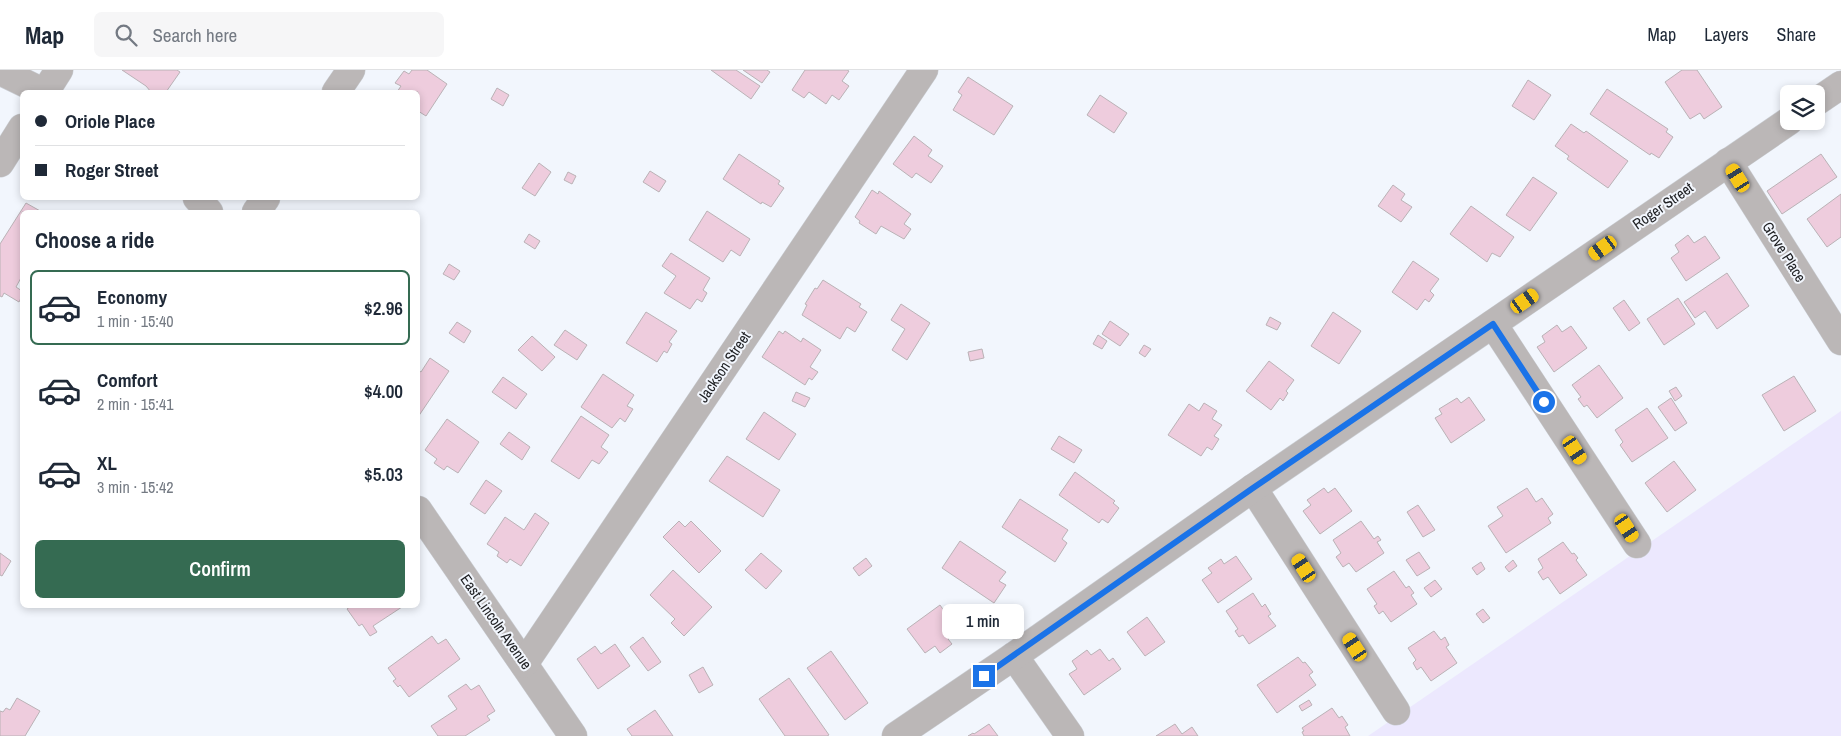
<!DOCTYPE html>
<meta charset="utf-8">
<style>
:root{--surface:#fff;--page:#f6f6f7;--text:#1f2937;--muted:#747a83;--line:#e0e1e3;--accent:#356b52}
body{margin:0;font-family:"Archivo Narrow",sans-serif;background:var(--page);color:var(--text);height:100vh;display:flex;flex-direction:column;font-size:19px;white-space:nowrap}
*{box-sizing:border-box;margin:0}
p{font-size:16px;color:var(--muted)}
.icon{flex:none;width:28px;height:28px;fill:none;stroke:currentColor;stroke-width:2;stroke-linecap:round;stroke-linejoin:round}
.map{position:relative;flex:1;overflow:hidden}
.drawer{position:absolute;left:20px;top:140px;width:400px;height:398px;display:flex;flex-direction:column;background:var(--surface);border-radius:8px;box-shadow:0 2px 8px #0003}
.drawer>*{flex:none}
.guide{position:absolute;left:20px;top:20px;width:400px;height:110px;border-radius:8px;box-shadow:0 2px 8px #0003;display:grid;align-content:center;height:110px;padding:0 15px;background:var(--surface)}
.tools{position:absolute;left:1780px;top:15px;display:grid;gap:10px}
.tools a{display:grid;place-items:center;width:45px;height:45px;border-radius:8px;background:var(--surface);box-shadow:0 2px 8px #0003;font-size:25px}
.end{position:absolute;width:22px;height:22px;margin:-11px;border:6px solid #1a73e8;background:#fff;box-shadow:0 0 0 2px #fff}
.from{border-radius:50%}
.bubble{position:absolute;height:35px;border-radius:8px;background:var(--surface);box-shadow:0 2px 8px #0003;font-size:16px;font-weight:600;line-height:35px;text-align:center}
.car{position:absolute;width:15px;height:30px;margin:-15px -8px;border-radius:6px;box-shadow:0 0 4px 1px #0007;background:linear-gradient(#f5c518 24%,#345 0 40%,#f5c518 0 76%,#345 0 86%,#f5c518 0)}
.guide b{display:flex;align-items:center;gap:18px;height:48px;font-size:19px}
.guide b+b{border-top:1px solid var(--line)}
.guide i{width:12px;height:12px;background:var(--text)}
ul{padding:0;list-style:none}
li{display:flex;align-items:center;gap:15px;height:75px;margin:0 10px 8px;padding:0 5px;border:2px solid transparent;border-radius:8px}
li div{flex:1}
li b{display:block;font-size:19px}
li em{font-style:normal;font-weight:600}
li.on{border-color:var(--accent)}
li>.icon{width:45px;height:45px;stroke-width:1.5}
h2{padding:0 15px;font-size:22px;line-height:60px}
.primary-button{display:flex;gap:10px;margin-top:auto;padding:10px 15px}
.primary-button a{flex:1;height:58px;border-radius:8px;background:var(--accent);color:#fff;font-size:20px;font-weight:600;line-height:58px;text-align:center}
header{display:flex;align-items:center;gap:30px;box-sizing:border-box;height:70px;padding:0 25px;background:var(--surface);border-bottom:1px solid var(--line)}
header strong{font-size:24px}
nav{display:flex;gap:28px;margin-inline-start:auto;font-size:18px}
.search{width:350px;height:45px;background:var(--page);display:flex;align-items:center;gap:12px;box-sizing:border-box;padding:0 18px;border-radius:8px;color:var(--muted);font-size:19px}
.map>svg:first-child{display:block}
.education{fill:#ece8fe}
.building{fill:#ecd;stroke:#bab2b6}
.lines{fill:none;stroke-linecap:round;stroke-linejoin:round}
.minor-casing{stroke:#ccd0d6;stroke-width:29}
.minor{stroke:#bbb7b7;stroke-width:28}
.route{stroke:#1a73e8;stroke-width:6}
.labels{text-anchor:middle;stroke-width:4;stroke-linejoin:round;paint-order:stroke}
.street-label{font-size:15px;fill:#212225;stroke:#f2f6fd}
</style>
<header>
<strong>Map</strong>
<div class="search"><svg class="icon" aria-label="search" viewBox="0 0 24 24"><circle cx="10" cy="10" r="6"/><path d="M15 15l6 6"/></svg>Search here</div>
<nav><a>Map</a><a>Layers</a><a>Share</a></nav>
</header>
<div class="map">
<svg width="1841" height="666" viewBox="0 0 1841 666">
<rect width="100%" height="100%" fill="#f2f6fd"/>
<path class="education" d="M1841,341V666H1368Z"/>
<g class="building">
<path d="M122,0H177L180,2L166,22H151L146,16Z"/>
<path d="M412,0H427L447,14L426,46L418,41V22H397L401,16L395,13L404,1L409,4Z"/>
<path d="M711,0H736L760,16L751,29Z"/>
<path d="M743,0H767L770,2L762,13Z"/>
<path d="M805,0H847L849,1L842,11L849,16L839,30L832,25L826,34L809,22L804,28L792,20Z"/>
<path d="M1682,0H1697L1722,37L1704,49L1700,43L1690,49L1665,12Z"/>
<path d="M968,7L1013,36L994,65L953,40L962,25L958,22Z"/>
<path d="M1528,10L1551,25L1534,50L1512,36Z"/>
<path d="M497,18L509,25L503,36L491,29Z"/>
<path d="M1607,19L1668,59L1666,62L1673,67L1659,88L1651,83L1650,85L1590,44Z"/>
<path d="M1100,25L1127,43L1114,63L1087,45Z"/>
<path d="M1571,54L1584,63L1586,61L1628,91L1608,118L1567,89L1569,86L1555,76Z"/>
<path d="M914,66L932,80L928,86L943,96L931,113L916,103L912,108L893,94Z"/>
<path d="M739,84L780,111L778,114L784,118L771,137L762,132L761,134L723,109Z"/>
<path d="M1821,84L1837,107L1782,144L1767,121Z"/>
<path d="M539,93L551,102L535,126L522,118Z"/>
<path d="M650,101L666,111L659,122L643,112Z"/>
<path d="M568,102L576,106L572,114L564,110Z"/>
<path d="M1533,107L1557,123L1530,161L1506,145Z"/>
<path d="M1393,115L1405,124L1401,130L1412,137L1401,152L1378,136Z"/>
<path d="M872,120L878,124L879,121L911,144L904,154L911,159L904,169L881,156L876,164L859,153L860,151L855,147Z"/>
<path d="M1841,124V167L1827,177L1807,149Z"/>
<path d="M26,133L42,142H22V206L16,217L22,221V226L19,232L4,223L2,227L0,226V174Z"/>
<path d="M1471,136L1514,167L1500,187L1492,183L1487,192L1450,164Z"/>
<path d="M707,141L750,169L740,186L731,180L723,192L689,170Z"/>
<path d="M529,164L540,171L535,179L524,172Z"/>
<path d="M1688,165L1694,173L1705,166L1720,188L1686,211L1671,188L1679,182L1675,175Z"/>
<path d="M671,183L710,208L703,220L707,223L702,232L697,229L690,239L664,223L676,206L662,196Z"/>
<path d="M1413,191L1439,209L1430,221L1434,225L1429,232L1425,229L1417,240L1392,222Z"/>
<path d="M449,194L460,201L454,210L443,204Z"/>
<path d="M1727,203L1749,236L1717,259L1705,241L1695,248L1684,232Z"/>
<path d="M823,210L861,234L859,237L867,242L855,262L847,257L840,269L802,245L807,235L805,234L815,218L817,219Z"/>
<path d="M1678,228L1695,254L1664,275L1647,249Z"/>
<path d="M1624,230L1640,253L1629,261L1613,238Z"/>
<path d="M901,234L930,253L907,290L892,280L905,259L891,250Z"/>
<path d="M646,242L677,261L669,272L672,274L667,283L664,281L657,292L626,273Z"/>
<path d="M1333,242L1361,261L1339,294L1311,276Z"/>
<path d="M1270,247L1281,253L1277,260L1266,255Z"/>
<path d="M1110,251L1129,264L1120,276L1102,264Z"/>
<path d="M457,252L471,261L464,273L449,263Z"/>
<path d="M1557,255L1562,262L1571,256L1587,278L1554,302L1537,277L1545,272L1542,266Z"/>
<path d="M565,260L587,275L577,290L554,275Z"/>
<path d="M779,261L783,264L785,261L801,272L803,268L821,280L810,297L818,302L812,310L809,308L805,315L762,287Z"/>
<path d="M1098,265L1107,271L1102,279L1093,274Z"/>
<path d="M532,266L555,287L542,301L518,280Z"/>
<path d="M1144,275L1151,279L1145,287L1139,283Z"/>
<path d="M982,279L984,288L970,291L968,282Z"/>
<path d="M430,288L449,301L418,347V300L421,302Z"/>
<path d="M1269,291L1294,310L1286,321L1288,323L1283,331L1280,328L1271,340L1246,321Z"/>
<path d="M1599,295L1623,328L1597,348L1587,335L1584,337L1578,329L1581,327L1572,315Z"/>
<path d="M603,304L634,325L627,336L633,339L625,352L620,348L612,358L581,337Z"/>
<path d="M1794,306L1816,341L1784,361L1762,325Z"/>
<path d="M503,307L527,324L516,339L492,322Z"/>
<path d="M1676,317L1682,326L1675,331L1669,321Z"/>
<path d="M796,322L810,328L805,337L792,331Z"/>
<path d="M1469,327L1485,350L1451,373L1435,348L1442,344L1439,339L1457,328L1461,333Z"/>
<path d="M1671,328L1687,353L1675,361L1658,337Z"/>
<path d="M1204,333L1217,341L1212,349L1222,355L1214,366L1219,369L1212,380L1207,377L1201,386L1168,365L1189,334L1199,341Z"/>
<path d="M1647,338L1668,368L1632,392L1620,375L1623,372L1615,360Z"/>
<path d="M764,342L796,364L779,390L746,369Z"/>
<path d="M581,346L609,365L601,377L608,382L599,394L592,390L579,409L551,391Z"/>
<path d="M447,349L479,372L458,403L447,396L444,400L434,393L437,389L425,380Z"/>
<path d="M509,362L530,377L522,390L500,374Z"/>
<path d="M1059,366L1082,380L1074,393L1051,379Z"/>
<path d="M727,386L780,420L763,447L709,411Z"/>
<path d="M1674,391L1696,420L1667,442L1645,413Z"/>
<path d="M1075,402L1115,431L1113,433L1119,438L1108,453L1102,449L1099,453L1059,425Z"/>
<path d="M486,410L502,421L485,444L470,434Z"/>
<path d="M1324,418L1328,423L1335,418L1352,441L1320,464L1303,441L1311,435L1307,430Z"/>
<path d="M1527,418L1536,432L1542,428L1553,444L1548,448L1551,453L1506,483L1488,456L1503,446L1497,437Z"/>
<path d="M1020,429L1068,460L1062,469L1067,473L1055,492L1002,457Z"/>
<path d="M1418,435L1435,460L1423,467L1407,442Z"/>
<path d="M535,443L549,453L521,496L510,489L507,493L497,486L499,482L487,474L505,447L524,460Z"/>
<path d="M679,451L685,457L691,451L721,481L699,503L663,467Z"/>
<path d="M1361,451L1374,469L1378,466L1381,470L1377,472L1384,483L1356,502L1349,493L1343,497L1336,487L1341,483L1333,470Z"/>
<path d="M960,471L1006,502L999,511L1006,515L994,533L942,498Z"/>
<path d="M1563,472L1572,484L1574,483L1578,488L1576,490L1587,505L1560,524L1548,507L1543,510L1538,502L1543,498L1538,489Z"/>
<path d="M1419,482L1430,498L1417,506L1406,490Z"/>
<path d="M0,483L11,491L2,506L0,505Z"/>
<path d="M761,483L782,501L766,519L745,500Z"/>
<path d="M1236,486L1252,509L1218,533L1202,510L1212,503L1208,498L1221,489L1224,494Z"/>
<path d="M866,488L872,496L859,506L853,498Z"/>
<path d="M1513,490L1517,496L1509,502L1505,497Z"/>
<path d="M1481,492L1485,499L1477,505L1472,498Z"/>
<path d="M673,500L712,537L684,566L671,553L675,549L650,525Z"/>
<path d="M1394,501L1406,518L1409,516L1414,523L1411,525L1417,534L1391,552L1383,541L1379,544L1374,536L1377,534L1367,519Z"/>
<path d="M1435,510L1442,519L1431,527L1424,518Z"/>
<path d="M1253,523L1262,537L1265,534L1271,544L1268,546L1276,556L1249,574L1243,565L1239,567L1235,561L1238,559L1226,541Z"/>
<path d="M352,535H405L373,556L377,562L370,566L362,554L359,556L347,539Z"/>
<path d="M940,535L958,561L948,569L952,574L940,583L935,576L925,583L907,559Z"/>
<path d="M1483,539L1490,548L1483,553L1476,544Z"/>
<path d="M1147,547L1165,572L1145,586L1127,562Z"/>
<path d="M1434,561L1441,570L1445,567L1449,575L1446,577L1457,593L1431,611L1421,597L1417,600L1413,593L1416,590L1408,578Z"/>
<path d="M432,566L438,574L446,569L460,589L409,627L400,615L398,617L393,611L396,609L388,598Z"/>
<path d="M643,567L661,592L648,601L630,577Z"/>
<path d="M615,574L630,596L598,619L577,589L595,576L601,584Z"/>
<path d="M1100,579L1109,591L1113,588L1121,599L1084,625L1069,604L1077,599L1072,591L1087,580L1091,585Z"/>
<path d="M831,581L868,633L845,650L807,598Z"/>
<path d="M1298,587L1303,593L1305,592L1313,602L1309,605L1316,615L1277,643L1257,615Z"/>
<path d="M703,597L713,615L699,623L689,605Z"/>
<path d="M789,608L829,665L827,666H785L759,629Z"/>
<path d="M466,614L471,620L479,615L495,641L487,646L490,650L465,666H438L431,656L457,639L448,626Z"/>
<path d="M17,628L40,641L25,666H0V641L3,642L6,638L10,640Z"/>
<path d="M1309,630L1312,635L1302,641L1299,636Z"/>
<path d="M1332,638L1339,648L1342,646L1348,655L1345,657L1350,666H1304L1302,662L1304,661L1302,658Z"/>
<path d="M655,640L673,666H632L627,659Z"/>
<path d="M989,654L998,666H968L973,663L974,664Z"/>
<path d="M1175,654L1182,664L1192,657L1198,666H1156Z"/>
</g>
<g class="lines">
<g class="minor-casing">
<g id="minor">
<path d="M0,1L43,22"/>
<path d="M45,22L59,0"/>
<path d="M336,22L351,0"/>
<path d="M1816,32L1841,15"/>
<path d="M1728,92L1841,271"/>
<path d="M0,93L22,58"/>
<path d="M197,128L209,142"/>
<path d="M256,142L266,128"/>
<path d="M1493,254L1637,474"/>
<path d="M1253,418L1396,641"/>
<path d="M418,440L573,666"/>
<path d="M1014,586L1070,666"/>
<path d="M524,594L924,0"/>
<path d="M896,666L1014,586L1253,418L1789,51"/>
</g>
</g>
<use href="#minor" class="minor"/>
</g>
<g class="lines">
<path class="route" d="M984,606L1253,418L1493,254L1544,332"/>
</g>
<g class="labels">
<g class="street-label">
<text transform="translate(1663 136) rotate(-35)" y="5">Roger Street</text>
<text transform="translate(1784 182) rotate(58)" y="5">Grove Place</text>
<text transform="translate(724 297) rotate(-56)" y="5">Jackson Street</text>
<text transform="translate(496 552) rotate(55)" y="5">East Lincoln Avenue</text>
</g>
</g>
</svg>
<div class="tools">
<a><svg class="icon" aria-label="layers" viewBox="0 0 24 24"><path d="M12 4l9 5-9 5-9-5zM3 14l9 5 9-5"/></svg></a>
</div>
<i class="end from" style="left:1544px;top:332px"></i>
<i class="end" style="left:984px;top:606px"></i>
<div class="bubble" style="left:942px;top:534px;width:82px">1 min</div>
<i class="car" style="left:1738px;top:108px;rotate:328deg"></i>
<i class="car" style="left:1603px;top:178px;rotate:235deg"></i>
<i class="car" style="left:1525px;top:231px;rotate:55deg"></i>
<i class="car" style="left:1575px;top:380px;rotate:147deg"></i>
<i class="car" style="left:1627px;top:458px;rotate:147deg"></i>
<i class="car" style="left:1304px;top:498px;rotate:327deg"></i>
<i class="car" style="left:1355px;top:577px;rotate:327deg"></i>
<div class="guide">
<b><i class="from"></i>Oriole Place</b>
<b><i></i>Roger Street</b>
</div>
<section class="drawer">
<h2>Choose a ride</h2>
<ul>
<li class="on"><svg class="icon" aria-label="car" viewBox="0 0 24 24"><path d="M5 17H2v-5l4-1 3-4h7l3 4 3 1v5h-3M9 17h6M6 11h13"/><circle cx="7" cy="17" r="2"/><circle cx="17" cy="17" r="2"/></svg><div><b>Economy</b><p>1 min · 15:40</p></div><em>$2.96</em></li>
<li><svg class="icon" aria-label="car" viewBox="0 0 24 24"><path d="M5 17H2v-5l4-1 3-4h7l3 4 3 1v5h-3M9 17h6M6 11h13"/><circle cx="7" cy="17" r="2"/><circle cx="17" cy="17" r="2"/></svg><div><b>Comfort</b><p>2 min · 15:41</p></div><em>$4.00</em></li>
<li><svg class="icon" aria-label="car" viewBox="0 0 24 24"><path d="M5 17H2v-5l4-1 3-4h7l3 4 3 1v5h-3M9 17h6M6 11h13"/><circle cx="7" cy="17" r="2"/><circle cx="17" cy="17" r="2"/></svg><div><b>XL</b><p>3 min · 15:42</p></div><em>$5.03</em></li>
</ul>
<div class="primary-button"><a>Confirm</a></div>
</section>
</div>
